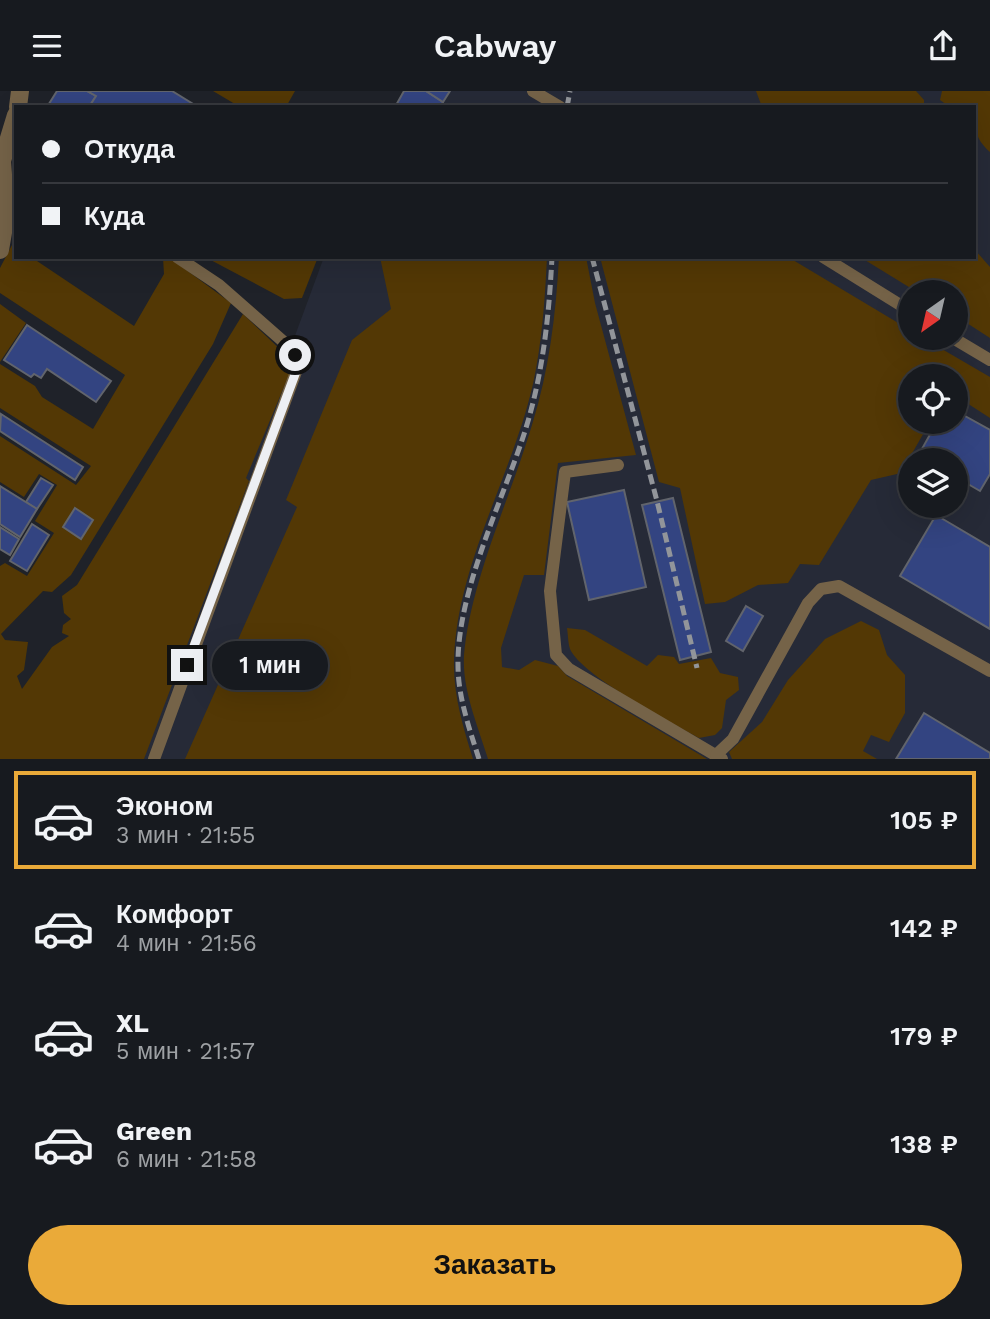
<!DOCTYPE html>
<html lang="ru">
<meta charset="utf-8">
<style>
:root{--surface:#171a1f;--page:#24272c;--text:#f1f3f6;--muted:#9ea1a4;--line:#36383d;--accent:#eaaa39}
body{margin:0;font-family:"Work Sans",sans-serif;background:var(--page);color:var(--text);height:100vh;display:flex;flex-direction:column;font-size:26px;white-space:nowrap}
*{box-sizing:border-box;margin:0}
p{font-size:23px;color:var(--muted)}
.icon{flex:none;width:38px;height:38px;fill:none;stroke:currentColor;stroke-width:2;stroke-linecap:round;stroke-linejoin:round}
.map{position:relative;height:668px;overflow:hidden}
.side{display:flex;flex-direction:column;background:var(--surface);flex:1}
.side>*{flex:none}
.hud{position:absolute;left:14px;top:14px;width:962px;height:154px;border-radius:0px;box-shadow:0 7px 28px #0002,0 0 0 2px var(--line);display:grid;align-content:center;height:154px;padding:0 28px;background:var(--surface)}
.needle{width:46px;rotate:214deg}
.tools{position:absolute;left:898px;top:189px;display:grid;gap:14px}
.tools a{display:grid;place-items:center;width:70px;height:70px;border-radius:50%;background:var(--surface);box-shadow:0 7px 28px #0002,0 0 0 2px var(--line);font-size:35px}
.end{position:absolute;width:32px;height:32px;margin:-16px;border:9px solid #edeff3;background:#111;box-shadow:0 0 0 4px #111}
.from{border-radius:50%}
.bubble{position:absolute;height:49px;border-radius:24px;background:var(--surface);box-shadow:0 7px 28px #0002,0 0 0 2px var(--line);font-size:23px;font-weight:600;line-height:49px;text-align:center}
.hud b{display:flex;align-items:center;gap:24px;height:66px;font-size:26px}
.hud b+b{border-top:2px solid var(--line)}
.hud i{width:18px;height:18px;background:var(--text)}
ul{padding:12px 0 0;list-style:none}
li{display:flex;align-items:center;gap:21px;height:98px;margin:0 14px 10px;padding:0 14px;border:4px solid transparent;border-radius:0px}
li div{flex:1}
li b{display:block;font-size:26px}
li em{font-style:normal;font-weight:600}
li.on{border-color:var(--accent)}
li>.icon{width:63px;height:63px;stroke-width:1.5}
.primary-button{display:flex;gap:14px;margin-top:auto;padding:14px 28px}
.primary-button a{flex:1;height:80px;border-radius:42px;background:var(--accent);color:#111;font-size:28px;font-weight:600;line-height:80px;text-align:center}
header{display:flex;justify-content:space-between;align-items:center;height:91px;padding:0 28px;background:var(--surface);font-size:32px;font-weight:600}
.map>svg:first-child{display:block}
.built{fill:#262a37;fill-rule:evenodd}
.green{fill:#533805}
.building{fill:#334481;stroke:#61646c;stroke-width:2}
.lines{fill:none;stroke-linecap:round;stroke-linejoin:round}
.lane{stroke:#756348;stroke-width:12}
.street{stroke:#756348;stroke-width:18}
.rail{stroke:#92959a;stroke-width:5;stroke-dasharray:10 5;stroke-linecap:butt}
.route{stroke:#edeff3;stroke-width:9}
</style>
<header><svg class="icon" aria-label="menu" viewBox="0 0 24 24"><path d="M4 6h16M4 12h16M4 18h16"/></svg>Cabway<svg class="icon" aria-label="share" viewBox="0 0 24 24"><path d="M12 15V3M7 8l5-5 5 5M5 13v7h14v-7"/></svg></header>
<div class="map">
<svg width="990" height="668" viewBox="0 0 990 668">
<rect width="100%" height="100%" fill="#1f2229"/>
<path class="built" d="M406,0H990V668H139L324,166H975V16H396ZM910,201H956V247H910ZM910,285H956V331H910ZM910,369H956V415H910Z"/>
<g class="green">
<path d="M213,0H295L286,16H240Z"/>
<path d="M756,0H916L924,9V16H762Z"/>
<path d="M942,0H990V61C974,47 975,36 975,16H950L940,9Z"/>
<path d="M12,154L16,156V166H31L134,235L164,183L163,167H170L231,212L213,253L71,484L52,501L43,500L1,543L5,549L28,551L24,579L17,585L22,598L52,556L69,545L62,542L63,534L71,528L64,522L62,505L77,494L243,223L286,264L291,279L246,387L249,390L144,668H0V475L5,472L27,485L54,442L35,430L57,394L39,383L24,406L0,391V345L76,394L91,375L0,317V273L35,295L42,306L93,338L125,284L0,202V177Z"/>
<path d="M975,159L990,176V247L956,225V201H917L860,166H975Z"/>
<path d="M205,166H318L302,207L284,208Z"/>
<path d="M380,166H547C545,208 542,252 533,293C512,385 457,473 454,569C453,603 463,636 473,668H185L297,416L286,409L352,249L391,218Z"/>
<path d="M559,166H586L595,212L636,364L558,372L544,484H524L501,557L502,576L519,579L535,569L558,575L567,585L707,668H488C478,635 462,599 464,564C471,488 510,408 532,334C549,280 556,223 559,166Z"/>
<path d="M600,166H788L910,239V247H923L990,286V327L956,305V285H910V331H930L910,366L914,369H910V386L897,383L871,389L819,474L800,473L788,492L758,494L725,511L705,513L680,397L659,391Z"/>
<path d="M0,213L26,232L0,271Z"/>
<path d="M861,530L879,539L887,564L905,584V622L889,651L871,644L863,660L877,668H732L729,661L762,631L788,589L825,548Z"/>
<path d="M567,537L585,539L647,575L658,564L674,566L679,573L711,567L720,582L738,586L739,599L726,609L722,637L715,644L699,647C672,632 581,584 570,558C568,552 568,543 567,537Z"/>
</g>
<g class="building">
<path d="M57,0H87L96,5L89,16H47Z"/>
<path d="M87,0H172L198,16H89L96,5Z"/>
<path d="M404,0H426L443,11L440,16H395Z"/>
<path d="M426,0H450L443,11Z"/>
<path d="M27,234L111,290L96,311L47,278L41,287L34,283L31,286L4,269Z"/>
<path d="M956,320L990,339V383L980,400L956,386V369H926L918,365L937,331H956Z"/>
<path d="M1,323L83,376L75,389L0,340Z"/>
<path d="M41,387L53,394L37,418L26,411Z"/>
<path d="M0,395L37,418L20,446L0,433Z"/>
<path d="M624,399L646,496L589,509L567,411Z"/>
<path d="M673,407L711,561L680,569L642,414Z"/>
<path d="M75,417L93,429L81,448L63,436Z"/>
<path d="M936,424L990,456V538L900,485Z"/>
<path d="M32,433L49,444L27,480L10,470Z"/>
<path d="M0,436L19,448L10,464L0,458Z"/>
<path d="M746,515L763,525L743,560L726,550Z"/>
<path d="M924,622L990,662V668H896Z"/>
</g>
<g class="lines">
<g class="lane">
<path d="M533,0L560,16"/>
<path d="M823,166L910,220"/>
<path d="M953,247L990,269"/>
<path d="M618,374L565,381L550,500L556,564L569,578L722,668"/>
<path d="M716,664L733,648L808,512L821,498L839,495L990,580"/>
<path d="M154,668L297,278L295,264L285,252L219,194L177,166"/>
</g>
<g class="street">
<path d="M18,16L20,0"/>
<path d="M0,159L6,124L2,70L16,24"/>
</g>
<g class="rail">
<path d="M567,16L570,0"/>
<path d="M592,166L657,410L697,577"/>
<path d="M479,668C471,643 462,617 459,591C450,513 502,413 525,340C543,283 549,225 552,166"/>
</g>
</g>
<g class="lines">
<path class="route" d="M187,574L297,278L295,264"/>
</g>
</svg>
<div class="tools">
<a><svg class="needle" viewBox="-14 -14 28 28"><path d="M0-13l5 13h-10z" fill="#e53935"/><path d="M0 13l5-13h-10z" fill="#9ea1a4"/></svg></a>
<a><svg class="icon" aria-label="locate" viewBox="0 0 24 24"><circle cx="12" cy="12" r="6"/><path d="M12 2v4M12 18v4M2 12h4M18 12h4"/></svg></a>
<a><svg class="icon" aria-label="layers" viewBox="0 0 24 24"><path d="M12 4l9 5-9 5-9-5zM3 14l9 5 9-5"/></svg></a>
</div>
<i class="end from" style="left:295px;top:264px"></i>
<i class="end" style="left:187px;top:574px"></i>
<div class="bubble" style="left:212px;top:550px;width:116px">1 мин</div>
<div class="hud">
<b><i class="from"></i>Откуда</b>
<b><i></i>Куда</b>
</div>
</div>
<section class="side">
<ul>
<li class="on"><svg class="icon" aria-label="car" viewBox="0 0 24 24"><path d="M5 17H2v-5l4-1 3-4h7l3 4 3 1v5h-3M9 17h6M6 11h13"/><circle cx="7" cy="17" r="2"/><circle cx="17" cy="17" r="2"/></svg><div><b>Эконом</b><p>3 мин · 21:55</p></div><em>105 ₽</em></li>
<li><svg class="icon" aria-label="car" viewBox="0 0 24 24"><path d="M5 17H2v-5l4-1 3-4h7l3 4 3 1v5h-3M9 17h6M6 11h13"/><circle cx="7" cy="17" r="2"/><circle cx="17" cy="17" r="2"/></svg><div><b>Комфорт</b><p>4 мин · 21:56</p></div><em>142 ₽</em></li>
<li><svg class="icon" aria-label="car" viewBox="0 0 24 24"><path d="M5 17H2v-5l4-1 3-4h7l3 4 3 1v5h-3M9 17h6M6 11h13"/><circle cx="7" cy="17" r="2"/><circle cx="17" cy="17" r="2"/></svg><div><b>XL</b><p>5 мин · 21:57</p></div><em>179 ₽</em></li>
<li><svg class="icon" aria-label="car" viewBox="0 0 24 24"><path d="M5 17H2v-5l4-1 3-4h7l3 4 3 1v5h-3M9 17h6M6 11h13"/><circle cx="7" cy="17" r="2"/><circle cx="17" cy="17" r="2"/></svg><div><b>Green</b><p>6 мин · 21:58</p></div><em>138 ₽</em></li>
</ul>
<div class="primary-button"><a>Заказать</a></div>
</section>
